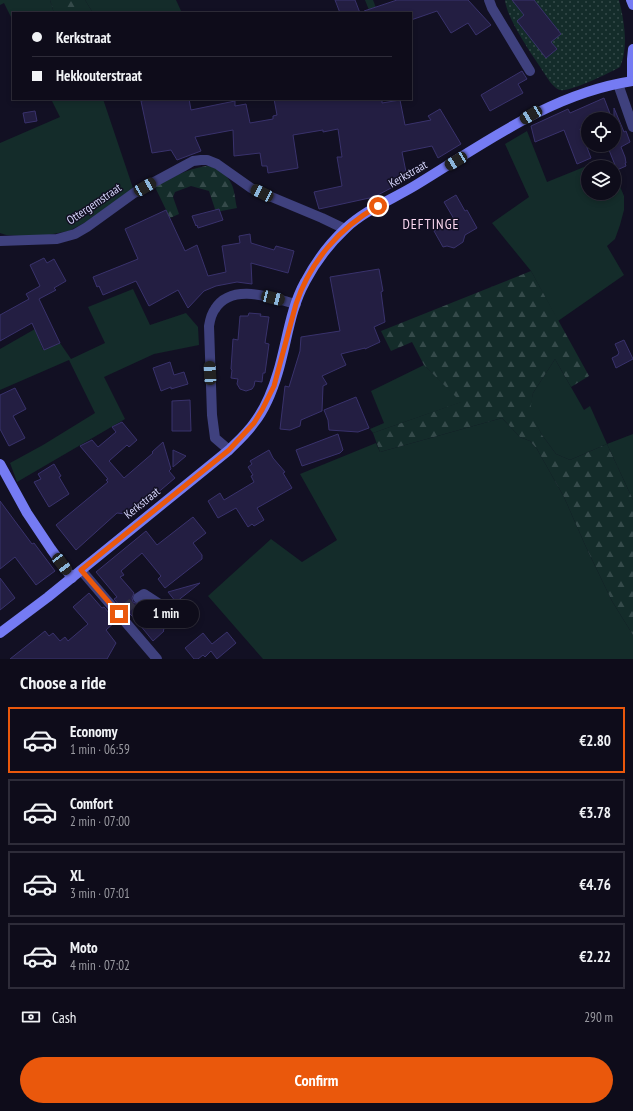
<!DOCTYPE html>
<meta charset="utf-8">
<style>
:root{--surface:#0e0c1a;--page:#171523;--text:#f1f3f6;--muted:#9b9ba2;--line:#2e2c39;--accent:#ea580c}
body{margin:0;font-family:"PT Sans Narrow",sans-serif;background:var(--page);color:var(--text);height:100vh;display:flex;flex-direction:column;font-size:15px;white-space:nowrap}
*{box-sizing:border-box;margin:0}
p{font-size:13px;color:var(--muted)}
.icon{flex:none;width:22px;height:22px;fill:none;stroke:currentColor;stroke-width:2;stroke-linecap:round;stroke-linejoin:round}
.map{position:relative;height:659px;overflow:hidden}
.drawer{display:flex;flex-direction:column;background:var(--surface);flex:1}
.drawer>*{flex:none}
.guide{position:absolute;left:12px;top:12px;width:400px;height:88px;border-radius:0px;box-shadow:0 2px 6px #0003,0 0 0 1px var(--line);display:grid;align-content:center;height:88px;padding:0 20px;background:var(--surface)}
.fabs{position:absolute;left:581px;top:112px;display:grid;gap:8px}
.fabs a{display:grid;place-items:center;width:40px;height:40px;border-radius:50%;background:var(--surface);box-shadow:0 2px 6px #0003,0 0 0 1px var(--line);font-size:20px}
.end{position:absolute;width:18px;height:18px;margin:-9px;border:5px solid #ea580c;background:#fff;box-shadow:0 0 0 2px #fff}
.from{border-radius:50%}
.bubble{position:absolute;height:28px;border-radius:14px;background:var(--surface);box-shadow:0 2px 6px #0003,0 0 0 1px var(--line);font-size:13px;font-weight:700;line-height:28px;text-align:center}
.car{position:absolute;width:12px;height:24px;margin:-12px -6px;border-radius:5px;box-shadow:0 0 3px 1px #0007;background:linear-gradient(#222 24%,#8ab4d8 0 40%,#222 0 76%,#8ab4d8 0 86%,#222 0)}
.guide b{display:flex;align-items:center;gap:14px;height:38px;font-size:15px}
.guide b+b{border-top:1px solid var(--line)}
.guide i{width:10px;height:10px;background:var(--text)}
ul{padding:0;list-style:none}
li{display:flex;align-items:center;gap:12px;height:66px;margin:0 8px 6px;padding:0 12px;border:2px solid var(--line);border-radius:0px}
li div{flex:1}
li b{display:block;font-size:15px}
li em{font-style:normal;font-weight:700}
li.selected{border-color:var(--accent)}
li>.icon{width:36px;height:36px;stroke-width:1.5}
h2{padding:0 20px;font-size:18px;line-height:48px}
.pay{display:flex;align-items:center;gap:10px;height:44px;padding:0 20px;font-size:15px}
.pay p{margin-inline-start:auto}
.cta{display:flex;gap:8px;margin-top:auto;padding:8px 20px}
.cta a{flex:1;height:46px;border-radius:24px;background:var(--accent);color:#fff;font-size:16px;font-weight:700;line-height:46px;text-align:center}
.map>svg:first-child{display:block}
.green{fill:#142c2a}
.forest{fill:url(#forest-firs)}
.park{fill:url(#park-dots)}
.building{fill:#231e42;stroke:#39326c}
.lines{fill:none;stroke-linecap:round;stroke-linejoin:round}
.street-tunnel{stroke:#302e44;stroke-width:10;stroke-dasharray:10 5;stroke-linecap:butt}
.street{stroke:#3f417e;stroke-width:10}
.secondary{stroke:#757bf3;stroke-width:10}
.route{stroke:#ea580c;stroke-width:5}
.labels{text-anchor:middle;stroke-width:3;stroke-linejoin:round;paint-order:stroke}
.street-label{font-size:12px;fill:#d7d6fc;stroke:#121023}
.quarter-label{font-size:14px;letter-spacing:1px;fill:#fcd8f1;stroke:#121023}
</style>
<div class="map">
<svg width="633" height="659" viewBox="0 0 633 659">
<defs>
<pattern id="forest-firs" width="22" height="20" patternUnits="userSpaceOnUse"><rect width="22" height="20" fill="#142c2a"/><path d="M5 1l3.5 6h-7zM16 11l3.5 6h-7z" fill="#354a4a"/></pattern>
<pattern id="park-dots" width="8" height="8" patternUnits="userSpaceOnUse"><rect width="8" height="8" fill="#142c2a"/><path d="M2 2h.1M6 6h.1" fill="none" stroke="#354a4a" stroke-width="1.8" stroke-linecap="round"/></pattern>
</defs>
<rect width="100%" height="100%" fill="#121023"/>
<g class="green">
<path d="M0,0H50L54,13H13V21L4,3L0,5Z"/>
<path d="M85,0H176L182,13H93Z"/>
<path d="M51,99H103L133,188L86,222L69,231L37,237L6,235L0,233V143L60,117Z"/>
<path d="M527,131L547,182L589,165L588,193H614L615,175L624,196V210L620,225L615,239L607,246L624,275L558,321L531,271L492,223L529,197L505,144Z"/>
<path d="M133,289L150,325L186,313L198,327L199,345L154,354L104,377L125,419L17,482L10,463L43,445L95,413L69,360L0,390V349L35,329L43,350L60,343L71,359L105,343L88,307Z"/>
<path d="M555,359L584,410L590,406L607,444L633,434V500L607,444L570,460L556,454L542,435L529,411L533,393Z"/>
<path d="M424,365L462,402L373,433L370,429L384,423L371,391Z"/>
<path d="M502,418L520,437L530,441L537,449L564,497L586,547L612,601L633,635V659H263L208,596L271,539L302,562L337,540L300,474L376,443L380,452Z"/>
</g>
<g class="forest">
<path d="M50,0H85L93,13H54Z"/>
<path d="M365,0H373L376,8L369,10Z"/>
<path d="M206,166C215,166 227,174 231,183C235,190 235,201 237,208L216,212L209,191L191,186L175,192L173,197L179,214L170,218L155,187C171,178 187,169 206,166Z"/>
<path d="M531,271L589,376L571,387L555,359L533,393L530,411L542,435L556,454L570,460L607,444L633,500V635L612,601L586,547L564,497L537,449L530,441L520,437L502,418L380,452L373,433L461,402L424,365L412,342L391,351L381,331Z"/>
</g>
<path class="park" d="M505,0H619C624,20 629,47 620,67C609,73 571,92 560,90C556,89 553,85 550,82C538,63 507,21 505,0Z"/>
<g class="building">
<path d="M335,0H355L360,13H340Z"/>
<path d="M397,0H468L491,25L476,35L468,23L451,33L437,11L411,20V13H364V11Z"/>
<path d="M512,0H534L561,34L551,42L557,49L546,58L517,21L524,15Z"/>
<path d="M522,71L527,79L518,84L523,93L490,111L481,95Z"/>
<path d="M604,98L612,119H588V126L580,129L591,158L577,164L564,130L535,142L531,126L568,109L570,113Z"/>
<path d="M151,99H189L191,110L235,101V106L246,104L250,123L273,119V116L277,115L274,99H382V103L400,100L405,125L431,120L428,116L440,109L461,144L438,158L432,146L402,152L407,177L393,187L374,197L319,209L314,192L342,186L337,157H342L338,129L323,132V130L293,135L298,168L268,173L267,166H262L260,153L234,156L233,130L195,137L201,151L177,160L171,150L152,153L141,101Z"/>
<path d="M614,108L624,132L626,131L630,142L621,147L625,157L626,163H625L626,166L617,170L607,145H614Z"/>
<path d="M35,111L37,121L25,123L23,113Z"/>
<path d="M456,195L465,211L467,210L477,228L465,235L463,242L454,248L447,246L443,247L434,231L454,219L444,202Z"/>
<path d="M219,209L223,220L198,228L197,225L196,226L192,216Z"/>
<path d="M166,210L185,251L197,245L208,276L226,272L222,246L240,243L239,236L250,234L251,243L274,250L276,246L294,251L288,273L251,263L252,284L237,282L216,286L204,291L188,308L178,290L149,306L136,281L103,295L99,286L97,287L93,277L138,259L125,229Z"/>
<path d="M44,258L47,263L54,259L66,281L54,288L56,290L39,299L60,343L44,350L32,323L0,341V315L29,299L26,294L40,286L30,265Z"/>
<path d="M379,269L383,291L381,292L385,322L374,327L380,342L365,349V348L341,354L346,365L322,376L327,384L323,386L322,411L301,420L300,426L290,430L280,429L285,386L289,387L300,351L301,337L340,331L330,277Z"/>
<path d="M249,313L261,314L260,316L269,317L265,343L269,344L265,373H263L262,382L255,381L254,386L252,389L246,391L240,389L237,384L238,379L231,378L232,370L231,369L233,339L238,340L240,316H248Z"/>
<path d="M624,340L633,359L616,368L612,358L618,355V354L619,353L615,344Z"/>
<path d="M170,362L174,375L184,372L188,384L171,389V387L161,391L153,368Z"/>
<path d="M15,388L26,409L13,416L25,438L9,446L0,429V395Z"/>
<path d="M356,397L369,428L358,432L329,430L328,420L324,410Z"/>
<path d="M190,400L191,431H172V401Z"/>
<path d="M122,422L137,440L129,447L127,445L109,461L124,478L153,453L152,452L163,442L171,469L169,471L175,478L129,517L126,514L117,513L76,550L56,525L108,482L106,480L108,479L80,446L92,440L98,447L116,432L112,427Z"/>
<path d="M338,434L343,450L340,453L302,466L296,450Z"/>
<path d="M173,450L186,456L173,467Z"/>
<path d="M269,450L273,458L285,472L283,473L292,488L257,508L264,520L254,526L252,524L248,527L236,508L218,518L208,501L220,493L224,500L254,482L251,476L253,475L248,467L252,464L250,461Z"/>
<path d="M54,464L61,476L59,477L69,494L49,507L34,482L41,479L38,474Z"/>
<path d="M0,501L32,544L34,543L55,571L36,585L15,557L0,569Z"/>
<path d="M193,517L206,533L193,543L202,555V559L165,588L158,579L161,576L142,553L121,571L124,575L120,577L134,593L132,598L133,602L138,604L142,603L155,619L172,606L180,616L163,630L164,631L153,641L135,619L127,611L126,613L114,599L117,597L96,572L146,531L157,545Z"/>
<path d="M0,578L15,598L0,610Z"/>
<path d="M200,583L176,602L168,592Z"/>
<path d="M89,593L102,608L104,607L116,621L106,630L116,643L107,659H10L45,631L49,636L53,633L60,641L65,637L68,641L88,624L73,607Z"/>
<path d="M227,632L236,643L217,659L211,651L205,657L203,655L198,659H194L185,648L203,633L212,644Z"/>
</g>
<g class="lines">
<path class="street-tunnel" d="M125,609L138,598"/>
<g class="street">
<path d="M489,0L492,8L530,71"/>
<path d="M618,84L633,127"/>
<path d="M0,241L57,239L75,234L87,227L134,193L184,166L193,161L201,160H207L217,164L251,188L262,193L322,218L345,229"/>
<path d="M229,450L215,438L212,415L209,326C210,320 211,314 215,309C232,282 272,298 296,304"/>
<path d="M81,570L157,659"/>
<path d="M138,598L144,594L161,605"/>
</g>
<g class="secondary">
<path d="M631,0L633,5"/>
<path d="M632,81V59L633,49"/>
<path d="M0,464L27,513L51,549L72,578"/>
<path d="M0,633L48,597L229,450C238,441 247,433 254,423C265,409 273,389 278,372C287,342 290,309 305,282C315,263 329,244 345,229C365,210 393,199 416,185C485,143 552,93 633,81"/>
</g>
</g>
<g class="lines">
<path class="route" d="M119,614L81,570L229,450L254,423L262,410L274,386L296,304C310,262 339,228 378,206"/>
</g>
<g class="labels">
<g class="street-label">
<text transform="translate(408 174) rotate(-30)" y="4">Kerkstraat</text>
<text transform="translate(94 204) rotate(-34)" y="4">Ottergemstraat</text>
<text transform="translate(142 503) rotate(-39)" y="4">Kerkstraat</text>
</g>
<g class="quarter-label">
<text x="431" y="229">DEFTINGE</text>
</g>
</g>
</svg>
<div class="fabs">
<a><svg class="icon" aria-label="locate" viewBox="0 0 24 24"><circle cx="12" cy="12" r="6"/><path d="M12 2v4M12 18v4M2 12h4M18 12h4"/></svg></a>
<a><svg class="icon" aria-label="layers" viewBox="0 0 24 24"><path d="M12 4l9 5-9 5-9-5zM3 14l9 5 9-5"/></svg></a>
</div>
<i class="end from" style="left:378px;top:206px"></i>
<i class="end" style="left:119px;top:614px"></i>
<div class="bubble" style="left:133px;top:600px;width:66px">1 min</div>
<i class="car" style="left:531px;top:115px;rotate:239deg"></i>
<i class="car" style="left:456px;top:161px;rotate:239deg"></i>
<i class="car" style="left:145px;top:187px;rotate:60deg"></i>
<i class="car" style="left:262px;top:193px;rotate:296deg"></i>
<i class="car" style="left:273px;top:298px;rotate:104deg"></i>
<i class="car" style="left:210px;top:373px;rotate:357deg"></i>
<i class="car" style="left:62px;top:564px;rotate:143deg"></i>
<div class="guide">
<b><i class="from"></i>Kerkstraat</b>
<b><i></i>Hekkouterstraat</b>
</div>
</div>
<section class="drawer">
<h2>Choose a ride</h2>
<ul>
<li class="selected"><svg class="icon" aria-label="car" viewBox="0 0 24 24"><path d="M5 17H2v-5l4-1 3-4h7l3 4 3 1v5h-3M9 17h6M6 11h13"/><circle cx="7" cy="17" r="2"/><circle cx="17" cy="17" r="2"/></svg><div><b>Economy</b><p>1 min · 06:59</p></div><em>€2.80</em></li>
<li><svg class="icon" aria-label="car" viewBox="0 0 24 24"><path d="M5 17H2v-5l4-1 3-4h7l3 4 3 1v5h-3M9 17h6M6 11h13"/><circle cx="7" cy="17" r="2"/><circle cx="17" cy="17" r="2"/></svg><div><b>Comfort</b><p>2 min · 07:00</p></div><em>€3.78</em></li>
<li><svg class="icon" aria-label="car" viewBox="0 0 24 24"><path d="M5 17H2v-5l4-1 3-4h7l3 4 3 1v5h-3M9 17h6M6 11h13"/><circle cx="7" cy="17" r="2"/><circle cx="17" cy="17" r="2"/></svg><div><b>XL</b><p>3 min · 07:01</p></div><em>€4.76</em></li>
<li><svg class="icon" aria-label="car" viewBox="0 0 24 24"><path d="M5 17H2v-5l4-1 3-4h7l3 4 3 1v5h-3M9 17h6M6 11h13"/><circle cx="7" cy="17" r="2"/><circle cx="17" cy="17" r="2"/></svg><div><b>Moto</b><p>4 min · 07:02</p></div><em>€2.22</em></li>
</ul>
<div class="pay"><svg class="icon" aria-label="cash" viewBox="0 0 24 24"><path d="M3 7h18v10H3z"/><circle cx="12" cy="12" r="2"/></svg>Cash<p>290 m</p></div>
<div class="cta"><a>Confirm</a></div>
</section>
